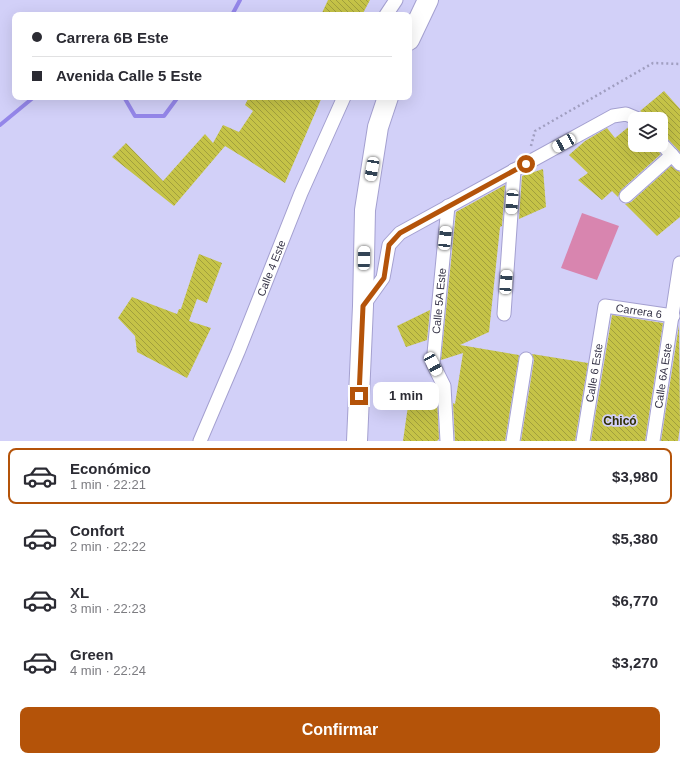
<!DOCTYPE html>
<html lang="es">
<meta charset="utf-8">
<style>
:root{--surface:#fff;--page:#f2f2f3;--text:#2b2b33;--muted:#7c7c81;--line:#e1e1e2;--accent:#b45309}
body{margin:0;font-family:Helvetica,sans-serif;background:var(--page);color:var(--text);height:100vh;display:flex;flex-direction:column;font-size:15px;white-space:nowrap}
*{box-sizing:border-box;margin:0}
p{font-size:13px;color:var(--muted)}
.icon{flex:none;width:22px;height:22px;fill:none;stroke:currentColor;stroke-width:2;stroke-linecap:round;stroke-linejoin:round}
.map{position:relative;height:441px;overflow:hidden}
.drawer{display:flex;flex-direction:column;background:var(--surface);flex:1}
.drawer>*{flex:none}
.banner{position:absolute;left:12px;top:12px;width:400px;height:88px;border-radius:8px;box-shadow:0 4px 16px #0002;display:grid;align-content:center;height:88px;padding:0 20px;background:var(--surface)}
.controls{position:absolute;left:628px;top:112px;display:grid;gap:8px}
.controls a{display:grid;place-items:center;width:40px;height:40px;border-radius:8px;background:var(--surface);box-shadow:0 4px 16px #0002;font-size:20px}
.end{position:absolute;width:18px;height:18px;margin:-9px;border:5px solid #b45309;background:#fff;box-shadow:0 0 0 2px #fff}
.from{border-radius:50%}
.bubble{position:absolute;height:28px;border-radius:8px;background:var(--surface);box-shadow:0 4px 16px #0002;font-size:13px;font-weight:700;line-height:28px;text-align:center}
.car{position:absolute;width:12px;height:24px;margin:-12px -6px;border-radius:5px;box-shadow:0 0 3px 1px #0007;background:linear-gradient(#fff 24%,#345 0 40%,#fff 0 76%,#345 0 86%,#fff 0)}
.banner b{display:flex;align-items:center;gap:14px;height:38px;font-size:15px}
.banner b+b{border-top:1px solid var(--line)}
.banner i{width:10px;height:10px;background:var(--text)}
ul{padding:7px 0 0;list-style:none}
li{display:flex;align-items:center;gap:12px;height:56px;margin:0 8px 6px;padding:0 12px;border:2px solid transparent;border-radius:8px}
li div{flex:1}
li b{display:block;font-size:15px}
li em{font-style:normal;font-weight:700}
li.on{border-color:var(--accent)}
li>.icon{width:36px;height:36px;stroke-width:1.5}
.cta{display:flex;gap:8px;margin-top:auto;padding:8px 20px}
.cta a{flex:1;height:46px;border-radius:8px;background:var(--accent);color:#fff;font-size:16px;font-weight:700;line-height:46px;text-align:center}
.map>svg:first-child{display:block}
.pitch{fill:#d885af}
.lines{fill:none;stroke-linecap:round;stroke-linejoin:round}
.stream{stroke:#9486e9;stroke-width:4}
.building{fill:url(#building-back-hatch)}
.minor-casing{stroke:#a4a0d0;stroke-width:15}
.primary-casing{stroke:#a4a0d0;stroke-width:22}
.path{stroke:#a09ec0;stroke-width:2.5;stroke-dasharray:2 3;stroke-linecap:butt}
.minor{stroke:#fff;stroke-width:13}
.primary{stroke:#fff;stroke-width:20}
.route{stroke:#b45309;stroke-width:5}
.labels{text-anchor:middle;stroke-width:3.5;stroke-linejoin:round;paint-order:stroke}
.street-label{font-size:11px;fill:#343246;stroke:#d2d0f8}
.neighbourhood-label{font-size:12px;font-weight:bold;fill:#302f04;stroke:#d2d0f8}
</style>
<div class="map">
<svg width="680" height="441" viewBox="0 0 680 441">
<defs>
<pattern id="building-back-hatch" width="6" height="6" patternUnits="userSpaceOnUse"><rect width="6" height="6" fill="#c5c347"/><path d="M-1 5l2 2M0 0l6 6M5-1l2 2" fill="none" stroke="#a19f3d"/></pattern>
</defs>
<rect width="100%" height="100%" fill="#d2d0f8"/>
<path class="pitch" d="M582,213L619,226L597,280L561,268Z"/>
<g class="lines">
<g class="stream">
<path d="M232,15L240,0"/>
<path d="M124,97L135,116H164L178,97"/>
<path d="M0,125L34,97"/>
</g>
</g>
<g class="building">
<path d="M328,0H370L362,15H321Z"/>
<path d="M664,91L680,109V152L667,138L661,135V119H646L645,114L640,111Z"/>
<path d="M249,97H322L285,183L225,146L174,206L112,157L126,143L163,181L205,134L213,143L223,125L239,132L253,111L245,105Z"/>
<path d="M631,125L635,126V145H653L661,154L621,190L618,197L612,191L602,200L578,180L588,173L569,155L585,141L607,128L615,138Z"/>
<path d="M671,166L680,172V217L657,236L625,204L631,202Z"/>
<path d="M543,169L546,207L519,219L522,176Z"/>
<path d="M505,185L502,226L500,227L489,332L460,345L519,355L505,441H455L453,403L455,404L463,353L441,360L456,212Z"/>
<path d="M199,254L222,263L207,303L197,299L189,321L211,328L187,378L137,352L135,336L118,318L132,297L177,314L179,309H181Z"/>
<path d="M430,310L427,340L406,347L397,326Z"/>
<path d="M612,315L663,323L645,441H591Z"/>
<path d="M679,325L680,427L678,441H661Z"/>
<path d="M532,354L588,363L575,441H521L534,360Z"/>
<path d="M410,392L437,399L439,439L437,441H403Z"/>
</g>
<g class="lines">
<g class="minor-casing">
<g id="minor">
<path d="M386,15L396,0"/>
<path d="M661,143L680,164"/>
<path d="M626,196L672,155"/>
<path d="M363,306L383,278L389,245L400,233L613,116L626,114L638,119"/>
<path d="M504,314L514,170"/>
<path id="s1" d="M200,441L238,352L301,193L344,97"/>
<path id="s2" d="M447,441L444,386L433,364L448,206"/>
<path d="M513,441L526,359"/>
<path id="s3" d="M583,441L605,306L673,316"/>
<path id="s4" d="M653,441L680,263"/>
</g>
</g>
<g class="primary-casing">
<g id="primary">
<path d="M409,40L428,0"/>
<path d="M357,441L363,306L365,210L378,127L388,97"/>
</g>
</g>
<path class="path" d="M531,146L535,131L653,63L680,64"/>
<use href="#minor" class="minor"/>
<use href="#primary" class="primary"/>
</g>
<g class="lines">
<path class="route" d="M359,396L363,306L384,278L389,245L400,233L526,164"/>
</g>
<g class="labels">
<g class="street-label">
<text dy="4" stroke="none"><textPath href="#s1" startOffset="187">Calle 4 Este</textPath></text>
<text dy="4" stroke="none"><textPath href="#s2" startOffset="143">Calle 5A Este</textPath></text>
<text dy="4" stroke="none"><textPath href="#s3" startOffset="171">Carrera 6</textPath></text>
<text dy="4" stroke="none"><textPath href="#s3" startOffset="69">Calle 6 Este</textPath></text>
<text dy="4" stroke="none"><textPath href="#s4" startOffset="66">Calle 6A Este</textPath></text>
</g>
<g class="neighbourhood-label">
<text x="620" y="425">Chicó</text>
</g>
</g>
</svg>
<div class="controls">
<a><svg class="icon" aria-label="layers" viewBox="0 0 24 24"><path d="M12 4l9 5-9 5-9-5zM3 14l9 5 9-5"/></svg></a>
</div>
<i class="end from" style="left:526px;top:164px"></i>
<i class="end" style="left:359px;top:396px"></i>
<div class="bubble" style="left:373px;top:382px;width:66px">1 min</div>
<i class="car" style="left:564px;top:143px;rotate:241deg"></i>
<i class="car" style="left:372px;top:169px;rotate:190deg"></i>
<i class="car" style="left:512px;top:202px;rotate:184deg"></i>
<i class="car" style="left:445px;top:238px;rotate:6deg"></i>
<i class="car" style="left:364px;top:258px;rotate:1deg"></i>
<i class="car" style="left:506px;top:282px;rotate:4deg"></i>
<i class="car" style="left:433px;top:364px;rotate:152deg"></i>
<div class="banner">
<b><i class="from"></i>Carrera 6B Este</b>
<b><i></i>Avenida Calle 5 Este</b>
</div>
</div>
<section class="drawer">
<ul>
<li class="on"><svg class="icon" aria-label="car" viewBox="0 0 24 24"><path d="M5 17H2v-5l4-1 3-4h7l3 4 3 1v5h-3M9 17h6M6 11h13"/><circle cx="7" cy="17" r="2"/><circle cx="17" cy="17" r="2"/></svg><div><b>Económico</b><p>1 min · 22:21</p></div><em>$3,980</em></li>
<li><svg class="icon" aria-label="car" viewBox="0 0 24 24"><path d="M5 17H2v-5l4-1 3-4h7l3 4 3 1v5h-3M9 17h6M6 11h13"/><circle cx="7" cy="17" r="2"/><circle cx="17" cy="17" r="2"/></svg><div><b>Confort</b><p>2 min · 22:22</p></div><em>$5,380</em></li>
<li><svg class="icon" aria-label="car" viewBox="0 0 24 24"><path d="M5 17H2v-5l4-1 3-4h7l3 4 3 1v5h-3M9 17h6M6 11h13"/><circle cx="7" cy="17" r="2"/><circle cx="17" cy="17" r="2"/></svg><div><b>XL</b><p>3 min · 22:23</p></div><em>$6,770</em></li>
<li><svg class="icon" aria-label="car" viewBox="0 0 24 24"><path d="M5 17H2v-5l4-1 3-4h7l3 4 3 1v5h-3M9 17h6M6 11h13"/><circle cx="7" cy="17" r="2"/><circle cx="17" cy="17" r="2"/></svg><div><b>Green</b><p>4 min · 22:24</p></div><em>$3,270</em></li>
</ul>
<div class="cta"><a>Confirmar</a></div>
</section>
